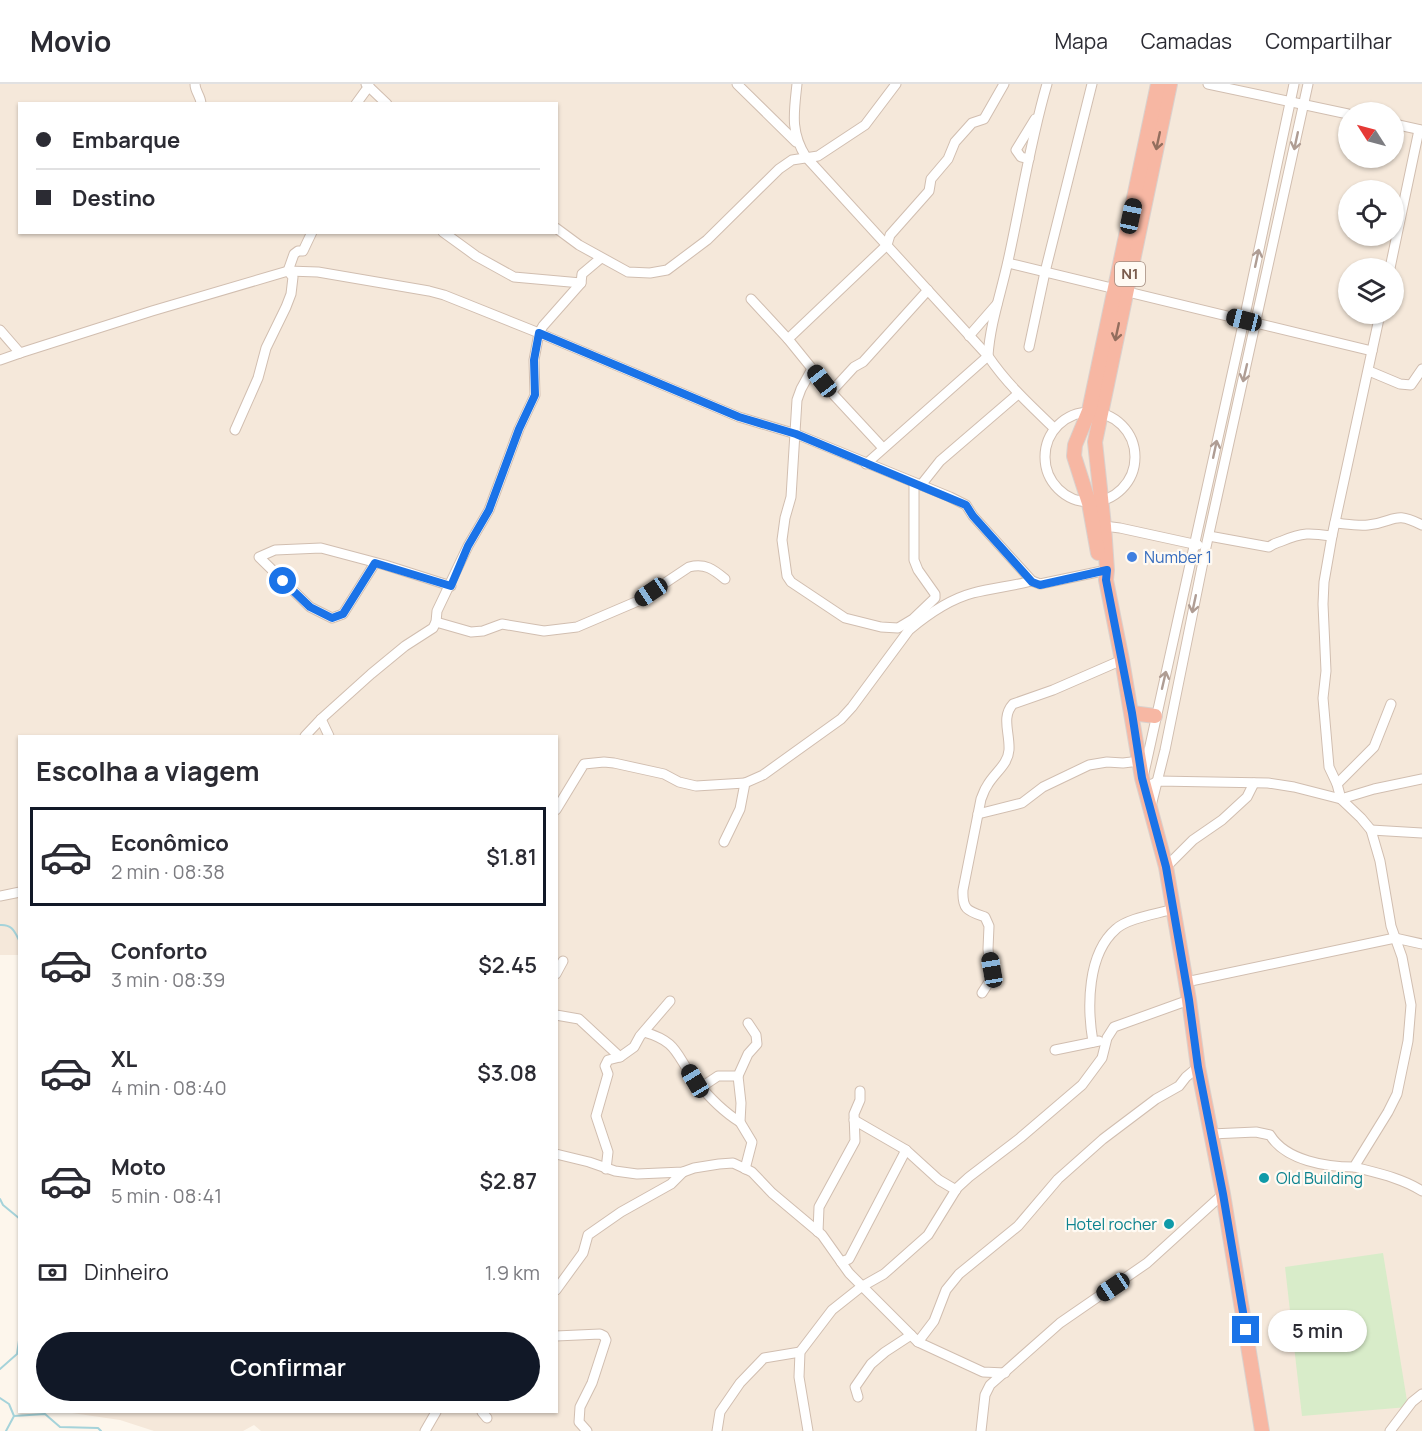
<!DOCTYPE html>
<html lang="pt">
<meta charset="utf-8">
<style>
:root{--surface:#fff;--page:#f7f7f7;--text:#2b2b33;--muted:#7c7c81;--line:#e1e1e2;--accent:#111827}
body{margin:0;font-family:Manrope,sans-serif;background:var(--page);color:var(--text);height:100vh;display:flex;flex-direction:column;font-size:22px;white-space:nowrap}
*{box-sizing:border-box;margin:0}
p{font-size:20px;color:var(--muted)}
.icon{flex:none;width:33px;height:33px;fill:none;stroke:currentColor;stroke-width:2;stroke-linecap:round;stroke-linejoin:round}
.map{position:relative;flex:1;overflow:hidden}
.sheet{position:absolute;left:18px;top:651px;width:540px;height:678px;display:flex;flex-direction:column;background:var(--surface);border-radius:0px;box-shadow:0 2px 4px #0004}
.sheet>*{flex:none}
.top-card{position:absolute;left:18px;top:18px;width:540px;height:132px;border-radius:0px;box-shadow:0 2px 4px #0004;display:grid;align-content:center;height:132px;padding:0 18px;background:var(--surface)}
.needle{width:39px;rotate:306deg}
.buttons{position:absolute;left:1338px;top:18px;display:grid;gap:12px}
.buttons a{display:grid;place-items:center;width:66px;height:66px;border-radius:50%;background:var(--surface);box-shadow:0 2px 4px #0004;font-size:30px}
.end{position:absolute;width:27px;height:27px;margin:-14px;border:8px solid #1a73e8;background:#fff;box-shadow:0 0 0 3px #fff}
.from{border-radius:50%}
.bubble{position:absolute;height:42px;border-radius:21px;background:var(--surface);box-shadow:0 2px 4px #0004;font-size:20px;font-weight:600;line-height:42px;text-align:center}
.car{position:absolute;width:18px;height:36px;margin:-18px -9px;border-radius:8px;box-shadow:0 0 4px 2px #0007;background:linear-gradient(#222 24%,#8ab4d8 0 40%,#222 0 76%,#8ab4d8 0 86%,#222 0)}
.top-card b{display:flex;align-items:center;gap:21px;height:57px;font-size:22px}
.top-card b+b{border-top:2px solid var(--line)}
.top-card i{width:15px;height:15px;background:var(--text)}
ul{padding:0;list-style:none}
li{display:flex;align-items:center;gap:18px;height:99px;margin:0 12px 9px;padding:0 6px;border:3px solid transparent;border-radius:0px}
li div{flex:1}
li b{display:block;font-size:22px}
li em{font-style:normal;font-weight:600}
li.on{border-color:var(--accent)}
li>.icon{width:54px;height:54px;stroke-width:1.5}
h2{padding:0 18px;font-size:27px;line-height:72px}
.pay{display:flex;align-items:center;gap:15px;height:66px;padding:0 18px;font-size:22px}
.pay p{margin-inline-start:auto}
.primary-button{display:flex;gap:12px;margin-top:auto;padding:12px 18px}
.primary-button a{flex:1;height:69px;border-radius:36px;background:var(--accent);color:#fff;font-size:24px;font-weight:600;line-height:69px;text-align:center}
header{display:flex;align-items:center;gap:36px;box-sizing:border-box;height:84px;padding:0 30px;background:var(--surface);border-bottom:2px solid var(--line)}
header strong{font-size:28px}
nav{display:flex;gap:33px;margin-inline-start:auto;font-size:21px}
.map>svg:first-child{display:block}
.residential{fill:#f5e8da;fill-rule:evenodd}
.green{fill:#d8ecc9}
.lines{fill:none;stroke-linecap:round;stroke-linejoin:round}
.stream{stroke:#a5d3da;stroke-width:2}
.minor-casing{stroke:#d1beb0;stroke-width:11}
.highway-casing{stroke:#dad1cd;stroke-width:16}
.minor{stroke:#fff;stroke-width:9}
.highway{stroke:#f7b7a3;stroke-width:14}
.oneway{stroke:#936e5e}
.oneway2{stroke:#af9d94}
.route{stroke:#1a73e8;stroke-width:8}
.shop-dot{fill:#3f7fe0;stroke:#fffaf3;stroke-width:2}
.culture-dot{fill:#0f9aa8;stroke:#fffaf3;stroke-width:2}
.labels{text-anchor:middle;stroke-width:4.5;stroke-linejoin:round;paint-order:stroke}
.shield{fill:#fffaf3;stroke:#a28b7f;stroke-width:1.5}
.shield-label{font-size:15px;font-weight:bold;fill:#7a5c4d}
.shop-label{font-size:16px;fill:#366cbe;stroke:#fffaf3;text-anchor:start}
.culture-label{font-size:16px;fill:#0d838f;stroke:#fffaf3;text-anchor:start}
</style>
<header>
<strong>Movio</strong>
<nav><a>Mapa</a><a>Camadas</a><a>Compartilhar</a></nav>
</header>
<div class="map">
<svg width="1422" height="1347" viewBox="0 0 1422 1347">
<rect width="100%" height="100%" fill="#fdf6ec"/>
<path class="residential" d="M0,0H1422V1347H261L254,1341L243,1347H154L120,1336L72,1329L71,1328H556V652H20L19,871H0ZM20,20H556V148H20ZM1348,28H1394V74H1348ZM1348,106H1394V152H1348ZM1348,184H1394V230H1348Z"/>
<path class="green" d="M1383,1169L1408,1323L1302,1332L1285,1183Z"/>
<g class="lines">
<g class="stream">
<path d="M0,841C13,840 15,849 20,858"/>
<path d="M0,1115L3,1121L20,1135"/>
<path d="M0,1285L17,1270L20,1250"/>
<path d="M0,1314L9,1320L14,1332L6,1347"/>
<path d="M14,1332L45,1330L60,1343L98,1344L101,1347"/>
</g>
<g class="minor-casing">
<g id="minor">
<path d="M195,0C195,8 201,12 201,20"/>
<path d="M366,0L387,20"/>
<path d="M737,0L796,58"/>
<path d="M797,0C794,28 790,48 806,73L988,272C1007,300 1030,321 1054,344"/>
<path d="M1208,0L1348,30"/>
<path d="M356,20L369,2"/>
<path d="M1394,40L1422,46"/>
<path d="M1029,75L1021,73L1016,66L1035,35"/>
<path d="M556,144L579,161L628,188L650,189L667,186L707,156L779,85L792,76L818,72L865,41L896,0"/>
<path d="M443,148L476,172L514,193L581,199"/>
<path d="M1008,179L1372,267L1380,230"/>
<path d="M1390,184L1419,46"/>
<path d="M751,215L788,255L831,308L883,364"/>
<path d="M0,246L20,269L152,227L288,187L318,188L429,207L444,211L539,249L739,333L796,350L950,413L966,421L973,432L1032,497L1040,500L1107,486"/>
<path d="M969,252L997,220"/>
<path d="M788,255L887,161L890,151L929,107L931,95L948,75L955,58L972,39L984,35L1004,0"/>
<path d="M1029,263L1045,188L1092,0"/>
<path d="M1372,267L1332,452L1324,498L1323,520L1326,587L1323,614L1329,683L1337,700L1341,715L1374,705L1422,695"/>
<path d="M0,276L20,269"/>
<path d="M812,285L801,305L797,316L791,413L785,434L782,456L787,492L791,498L845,534L881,543L898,544L913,535L935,514V510L918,486L914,476V399"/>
<path d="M1369,287L1400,300L1411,301L1422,285"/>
<path d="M831,308L854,283L863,278L928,206"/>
<circle cx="1090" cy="373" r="45"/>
<path d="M235,346L258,294L266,264L286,223L291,210L293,193L288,187L294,170L298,167H303L312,148"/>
<path d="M866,380L988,272C990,240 1001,209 1008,177C1021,118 1030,58 1047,0"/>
<path d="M921,401L940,377L1018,310"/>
<path d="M1335,439C1346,440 1357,442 1368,441C1396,438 1393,426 1422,441"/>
<path d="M1104,442L1120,444L1198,461"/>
<path d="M1209,452L1269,463C1274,459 1277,459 1282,457C1303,448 1310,449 1332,452"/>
<path d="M375,479L343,530L332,534L310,523L259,473L275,466L321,464L385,481L451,502"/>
<path d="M436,538L471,548L483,547L502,540L544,547L577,543L638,517L689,483C705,479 713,485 725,495"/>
<path d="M321,635L329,652"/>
<path d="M305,652L321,635L371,590L405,562L433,544L436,538L437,527L468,462L489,426L519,345L535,311L534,276L539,249L543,242L581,199L582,190L601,174"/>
<path d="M1144,689L1244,236L1294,0"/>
<path d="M1337,700L1374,663L1391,620"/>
<path d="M1145,704L1158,697L1268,699L1294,703L1341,715L1361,734L1371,746L1380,777L1391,842L1402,873L1411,921L1408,957L1397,1010L1388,1028L1354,1083C1327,1083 1286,1077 1270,1051L1256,1048L1211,1050"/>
<path d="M1151,722L1165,666L1206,463L1308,0"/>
<path d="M556,726L584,680L604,678L614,679L664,690L679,698L696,702L745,699"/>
<path d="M978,730L1022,719L1043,703L1089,681L1107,678L1123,679L1140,677"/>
<path d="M1371,746L1422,749"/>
<path d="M724,758L740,725L745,699L763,691L841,635L852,623L909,546C927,531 950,515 973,509C992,504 1013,502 1032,497"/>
<path d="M1166,783L1193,756L1222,736L1247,713L1254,699"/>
<path d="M0,812L20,808"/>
<path d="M556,890L563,877"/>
<path d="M1186,898L1395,854L1422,860"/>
<path d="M982,909L991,895L988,865L989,842L985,833C968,827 962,826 963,806L981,715C983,711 984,706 987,702C994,689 1008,681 1009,666C1010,649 1001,633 1013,620L1053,606L1122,576"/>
<path d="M556,931L579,935L620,973"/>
<path d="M644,948C679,958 675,971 695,996C708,1012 722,1027 740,1038"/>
<path d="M1093,958C1087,923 1087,870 1116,845C1128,834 1157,830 1173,825"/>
<path d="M1055,966L1099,957"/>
<path d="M738,992L741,1019L740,1038L752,1058L745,1085"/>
<path d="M703,1002L718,992H738L748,970L757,960L756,951L748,939"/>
<path d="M854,1036L906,1066L939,1096L956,1106"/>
<path d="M556,1070L589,1078L615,1087L637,1090L683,1088L694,1084L719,1080L733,1079L746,1085L752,1088L772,1109L822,1151L849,1189L918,1258L983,1288L1005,1289"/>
<path d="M1354,1083C1377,1089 1402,1094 1422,1107"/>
<path d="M606,1085L608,1068L596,1032L608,990L605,982L608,976L620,973L634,963L640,952L670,917"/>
<path d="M818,1148L819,1123L855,1057L854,1030L860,1016V1007"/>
<path d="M841,1178L849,1175L906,1066"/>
<path d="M556,1206L583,1169L588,1151L621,1128L671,1100L683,1088"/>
<path d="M556,1252L600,1250L604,1252L606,1256L592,1299L580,1323L579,1338L587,1347"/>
<path d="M918,1258L934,1237L946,1206L959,1190L1018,1142L1058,1095L1103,1055L1156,1015L1179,1002L1186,993L1198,983"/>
<path d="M858,1313L855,1303L871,1280L885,1268L911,1251"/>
<path d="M482,1328L487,1334"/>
<path d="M425,1347L436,1328"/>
<path d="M717,1347L720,1328L740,1299L764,1274L800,1268"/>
<path d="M808,1347L799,1293L800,1268L832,1226L861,1203L884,1190L928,1151L957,1104L969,1093L1020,1054L1082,1001L1102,974L1107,954L1114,943L1189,916"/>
<path d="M981,1347L985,1311L990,1301L1060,1239L1147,1179L1223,1110"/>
<path d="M1390,1347L1412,1318L1422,1310"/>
</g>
</g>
<g class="highway-casing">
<g id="highway">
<path d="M1170,0L1095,358L1104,442L1107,486L1106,496L1122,576L1142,694L1166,783L1189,916L1198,983L1223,1110L1262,1347"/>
<path d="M1098,469L1089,419L1074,372L1075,361L1089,327L1158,0"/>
<path d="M1132,629L1155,632"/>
</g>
</g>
<use href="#minor" class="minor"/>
<use href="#highway" class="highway"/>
</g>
<defs><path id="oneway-shaft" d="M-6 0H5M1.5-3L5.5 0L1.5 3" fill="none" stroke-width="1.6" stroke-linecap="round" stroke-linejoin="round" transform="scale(1.5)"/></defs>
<g class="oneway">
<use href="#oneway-shaft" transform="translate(1158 57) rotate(102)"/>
<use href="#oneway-shaft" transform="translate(1117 248) rotate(102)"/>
</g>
<g class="oneway2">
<use href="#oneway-shaft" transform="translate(1296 57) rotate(102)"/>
<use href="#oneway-shaft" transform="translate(1257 174) rotate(-78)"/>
<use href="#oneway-shaft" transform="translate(1245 289) rotate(103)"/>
<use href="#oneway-shaft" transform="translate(1215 365) rotate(-78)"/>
<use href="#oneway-shaft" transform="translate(1194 520) rotate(102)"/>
<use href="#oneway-shaft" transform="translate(1164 596) rotate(-77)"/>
</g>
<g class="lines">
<path class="route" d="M283,497L310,523L332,534L343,530L375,479L451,502L468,462L489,426L519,345L535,311L534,276L539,249L739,333L796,350L966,421L973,432L1032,498L1040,501L1107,486L1106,496L1132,629L1142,694L1166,783L1189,916L1198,983L1223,1110L1246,1246"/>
</g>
<circle class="shop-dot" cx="1132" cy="473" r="6"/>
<g class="culture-dot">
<circle cx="1264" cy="1094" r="6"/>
<circle cx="1169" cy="1140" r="6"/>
</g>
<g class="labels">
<rect class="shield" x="1115" y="178" width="30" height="24" rx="4.5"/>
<g class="shield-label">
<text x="1130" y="195">N1</text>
</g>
<g class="shop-label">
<text x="1144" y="479">Number 1</text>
</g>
<g class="culture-label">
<text x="1276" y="1100">Old Building</text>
<text x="1157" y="1146" text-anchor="end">Hotel rocher</text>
</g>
</g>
</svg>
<div class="buttons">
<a><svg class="needle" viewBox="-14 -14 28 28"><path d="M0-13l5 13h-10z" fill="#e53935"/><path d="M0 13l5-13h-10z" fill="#7c7c81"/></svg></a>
<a><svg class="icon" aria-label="locate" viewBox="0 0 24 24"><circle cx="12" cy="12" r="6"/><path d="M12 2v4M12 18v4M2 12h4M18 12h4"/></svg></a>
<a><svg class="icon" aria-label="layers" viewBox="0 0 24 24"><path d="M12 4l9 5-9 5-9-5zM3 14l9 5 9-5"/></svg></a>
</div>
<i class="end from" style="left:283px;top:497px"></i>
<i class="end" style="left:1246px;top:1246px"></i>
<div class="bubble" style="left:1268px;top:1226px;width:99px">5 min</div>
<i class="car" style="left:1131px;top:132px;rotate:12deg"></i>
<i class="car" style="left:1244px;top:236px;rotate:284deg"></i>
<i class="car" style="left:822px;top:297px;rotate:322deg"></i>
<i class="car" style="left:651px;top:508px;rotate:236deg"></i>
<i class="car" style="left:992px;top:886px;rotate:350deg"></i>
<i class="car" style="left:695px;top:997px;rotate:329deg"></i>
<i class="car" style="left:1113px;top:1203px;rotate:236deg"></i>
<div class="top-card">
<b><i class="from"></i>Embarque</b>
<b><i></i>Destino</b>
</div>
<section class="sheet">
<h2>Escolha a viagem</h2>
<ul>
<li class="on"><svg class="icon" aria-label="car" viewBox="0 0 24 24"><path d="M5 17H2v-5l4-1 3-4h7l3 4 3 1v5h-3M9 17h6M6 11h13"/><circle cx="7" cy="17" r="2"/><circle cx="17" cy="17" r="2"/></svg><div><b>Econômico</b><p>2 min · 08:38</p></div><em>$1.81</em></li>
<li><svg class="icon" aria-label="car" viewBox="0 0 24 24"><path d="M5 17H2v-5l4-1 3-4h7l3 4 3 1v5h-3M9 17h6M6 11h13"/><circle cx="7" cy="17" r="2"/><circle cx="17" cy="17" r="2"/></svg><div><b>Conforto</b><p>3 min · 08:39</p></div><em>$2.45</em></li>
<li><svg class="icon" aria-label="car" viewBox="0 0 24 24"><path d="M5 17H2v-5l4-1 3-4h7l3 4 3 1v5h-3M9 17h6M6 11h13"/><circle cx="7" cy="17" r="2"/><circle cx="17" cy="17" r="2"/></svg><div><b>XL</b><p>4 min · 08:40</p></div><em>$3.08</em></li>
<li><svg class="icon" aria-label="car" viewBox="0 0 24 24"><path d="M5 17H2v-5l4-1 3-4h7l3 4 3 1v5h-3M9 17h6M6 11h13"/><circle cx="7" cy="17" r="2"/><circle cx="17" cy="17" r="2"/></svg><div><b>Moto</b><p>5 min · 08:41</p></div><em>$2.87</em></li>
</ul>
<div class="pay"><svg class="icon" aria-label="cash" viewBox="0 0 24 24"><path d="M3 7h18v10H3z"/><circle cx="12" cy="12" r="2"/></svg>Dinheiro<p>1.9 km</p></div>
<div class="primary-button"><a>Confirmar</a></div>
</section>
</div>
